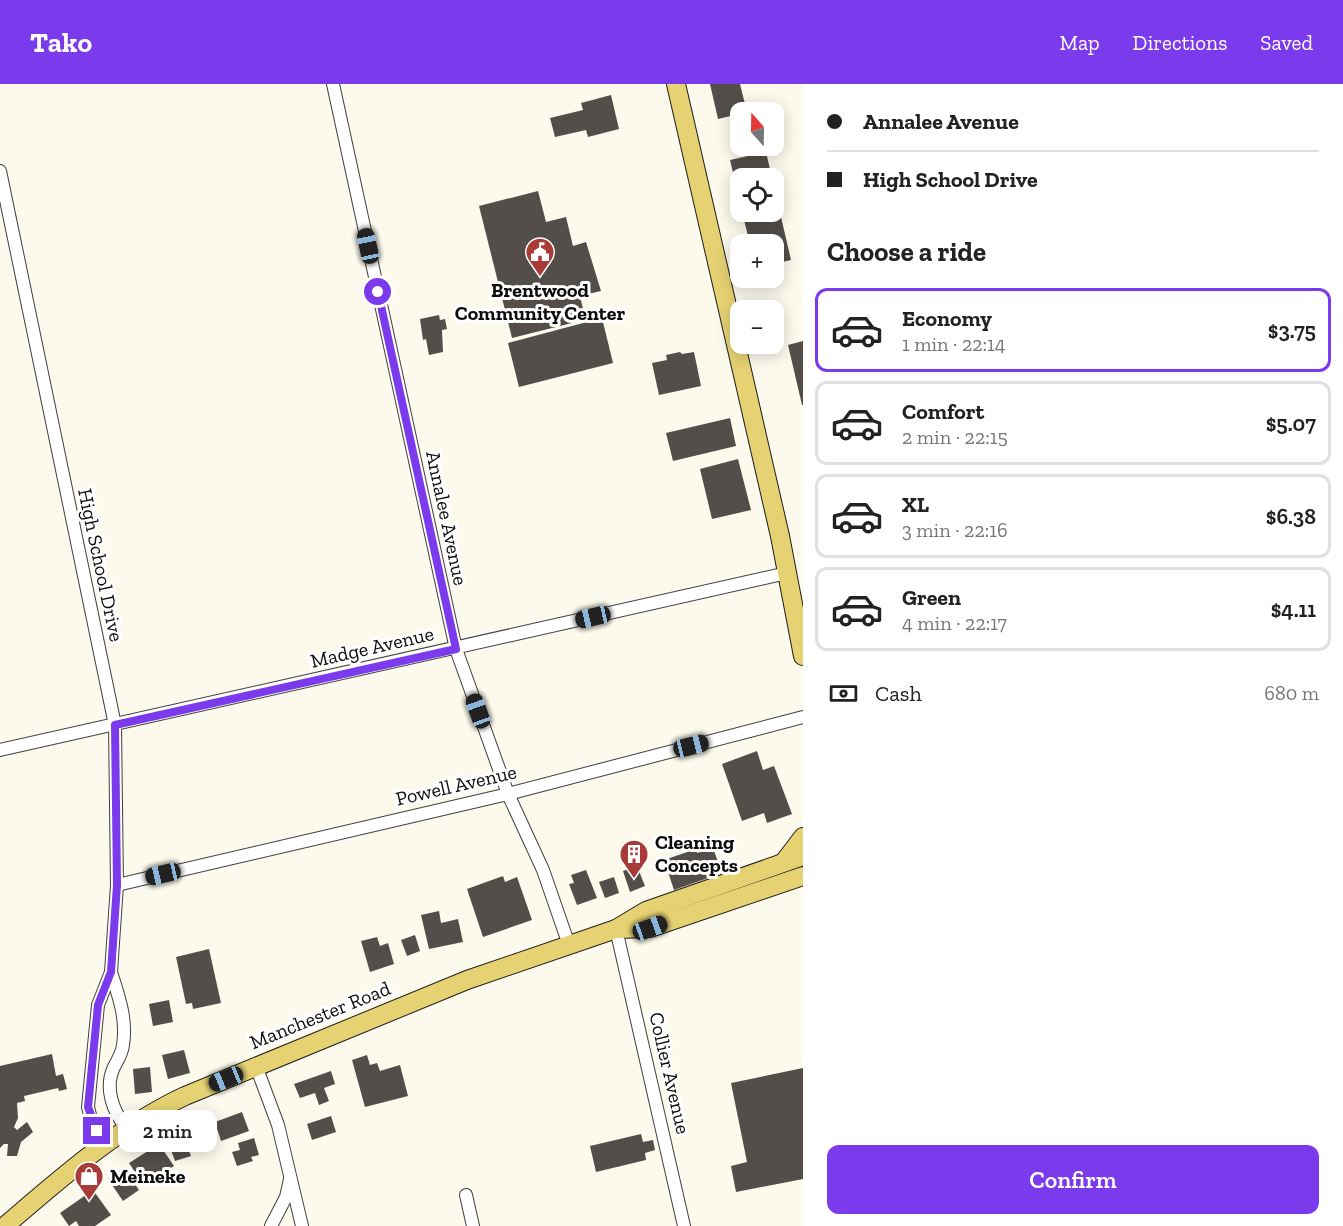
<!DOCTYPE html>
<meta charset="utf-8">
<style>
:root{--surface:#fff;--page:#f6f6f6;--text:#222;--muted:#767676;--line:#e0e0e0;--accent:#7c3aed}
body{margin:0;font-family:"Zilla Slab",serif;background:var(--page);color:var(--text);height:100vh;display:flex;flex-direction:column;font-size:22px;white-space:nowrap}
*{box-sizing:border-box;margin:0}
p{font-size:20px;color:var(--muted)}
.icon{flex:none;width:33px;height:33px;fill:none;stroke:currentColor;stroke-width:2;stroke-linecap:round;stroke-linejoin:round}
.map{position:relative;flex:1;overflow:hidden}
.drawer{display:flex;flex-direction:column;background:var(--surface);width:540px}
.drawer>*{flex:none}
.hud{display:grid;align-content:center;height:132px;padding:0 24px;background:var(--surface)}
.needle{width:39px;rotate:340deg}
.buttons{position:absolute;left:730px;top:18px;display:grid;gap:12px}
.buttons a{display:grid;place-items:center;width:54px;height:54px;border-radius:12px;background:var(--surface);box-shadow:0 3px 15px #0003;font-size:30px}
.end{position:absolute;width:27px;height:27px;margin:-14px;border:8px solid #7c3aed;background:#fff;box-shadow:0 0 0 3px #fff}
.from{border-radius:50%}
.bubble{position:absolute;height:42px;border-radius:12px;background:var(--surface);box-shadow:0 3px 15px #0003;font-size:20px;font-weight:600;line-height:42px;text-align:center}
.car{position:absolute;width:18px;height:36px;margin:-18px -9px;border-radius:8px;box-shadow:0 0 4px 2px #0007;background:linear-gradient(#222 24%,#8ab4d8 0 40%,#222 0 76%,#8ab4d8 0 86%,#222 0)}
.hud b{display:flex;align-items:center;gap:21px;height:57px;font-size:22px}
.hud b+b{border-top:2px solid var(--line)}
.hud i{width:15px;height:15px;background:var(--text)}
ul{padding:0;list-style:none}
li{display:flex;align-items:center;gap:18px;height:84px;margin:0 12px 9px;padding:0 12px;border:3px solid var(--line);border-radius:12px}
li div{flex:1}
li b{display:block;font-size:22px}
li em{font-style:normal;font-weight:600}
li.current{border-color:var(--accent)}
li>.icon{width:54px;height:54px;stroke-width:1.5}
h2{padding:0 24px;font-size:27px;line-height:72px}
.pay{display:flex;align-items:center;gap:15px;height:66px;padding:0 24px;font-size:22px}
.pay p{margin-inline-start:auto}
.button{display:flex;gap:12px;margin-top:auto;padding:12px 24px}
.button a{flex:1;height:69px;border-radius:12px;background:var(--accent);color:#fff;font-size:24px;font-weight:600;line-height:69px;text-align:center}
header{display:flex;align-items:center;gap:36px;box-sizing:border-box;height:84px;padding:0 30px;background:var(--accent);color:#fff}
header strong{font-size:28px}
nav{display:flex;gap:33px;margin-inline-start:auto;font-size:21px}
main{display:flex;flex:1;min-height:0}
.map>svg:first-child{display:block}
.building{fill:#534e4a}
.lines{fill:none;stroke-linecap:round;stroke-linejoin:round}
.street-casing{stroke:#3f3f3f;stroke-width:14}
.primary-casing{stroke:#1d1d1d;stroke-width:20}
.street{stroke:#fff;stroke-width:12}
.primary{stroke:#e6d273;stroke-width:18}
.route{stroke:#7c3aed;stroke-width:8}
.labels{text-anchor:middle;stroke-width:6;stroke-linejoin:round;paint-order:stroke}
.poi-label{font-size:20px;font-weight:bold;fill:#0c0c0c;stroke:#fff;text-anchor:start}
.street-label{font-size:20px;fill:#0c0c0c;stroke:#fff}
</style>
<header>
<strong>Tako</strong>
<nav><a>Map</a><a>Directions</a><a>Saved</a></nav>
</header>
<main>
<div class="map">
<svg width="803" height="1142" viewBox="0 0 803 1142">
<rect width="100%" height="100%" fill="#fcfaed"/>
<g class="building">
<path d="M710,0H740L747,28L718,35Z"/>
<path d="M611,11L619,45L588,53L586,46L555,53L550,34L583,26L581,19Z"/>
<path d="M766,68L772,94H741L740,118L730,76Z"/>
<path d="M538,107L546,138L566,133L573,162L586,158L601,207L580,212L584,229L575,231L576,238L512,254L479,122Z"/>
<path d="M775,107L791,176L774,180V160H750L742,128H774Z"/>
<path d="M439,231L440,236L445,235L447,245L442,246L443,268L429,271L426,255L423,256L420,235Z"/>
<path d="M602,234L613,279L519,303L508,259Z"/>
<path d="M803,257V321H802L788,261Z"/>
<path d="M680,268L682,270L694,268L701,302L659,311L652,279L667,276L666,271Z"/>
<path d="M730,334L736,362L673,377L666,349Z"/>
<path d="M738,375L751,426L712,435L700,385Z"/>
<path d="M757,667L763,686L774,682L792,730L767,739L764,729L742,737L722,680Z"/>
<path d="M713,764L722,789L674,806L664,776L696,765L697,769Z"/>
<path d="M637,782L645,802L630,808L623,787Z"/>
<path d="M586,786L597,814L577,821L569,800L574,799L571,791Z"/>
<path d="M503,792L505,798L517,793L532,836L483,853L467,805Z"/>
<path d="M614,793L619,809L605,814L599,798Z"/>
<path d="M439,827L441,839L458,835L463,858L429,865L421,831Z"/>
<path d="M415,851L420,867L407,872L401,856Z"/>
<path d="M377,853L380,862L388,859L394,880L370,888L361,857Z"/>
<path d="M209,865L221,919L193,925L192,919L186,920L176,873Z"/>
<path d="M169,916L173,938L153,942L149,920Z"/>
<path d="M184,966L190,989L168,995L162,971Z"/>
<path d="M52,970L56,992L63,990L67,1005L59,1007L58,1004L24,1012L25,1017L17,1019L18,1034L14,1043L17,1046L27,1038L33,1048L21,1058L17,1072H7L8,1060H4L0,1064V982Z"/>
<path d="M367,971L370,981L377,979L380,987L400,981L408,1012L365,1023L352,976Z"/>
<path d="M150,983L152,1008L135,1010L133,985Z"/>
<path d="M803,984V1095L736,1108L731,1082L747,1078L731,999Z"/>
<path d="M331,987L335,1000L324,1004L329,1017L319,1021L315,1009L300,1014L294,1000Z"/>
<path d="M242,1028L249,1047L221,1057L215,1038Z"/>
<path d="M331,1032L336,1048L312,1056L307,1040Z"/>
<path d="M182,1049L191,1072L175,1077L167,1055Z"/>
<path d="M641,1050L643,1058L653,1056L655,1066L645,1069L646,1076L596,1088L590,1062Z"/>
<path d="M254,1054L259,1071L251,1073L253,1077L237,1082L232,1068L240,1066L238,1059Z"/>
<path d="M159,1060L174,1082L144,1102L129,1079Z"/>
<path d="M124,1084L139,1106L123,1117L108,1095Z"/>
<path d="M93,1106L111,1131L95,1142H79L76,1137L69,1142L60,1129Z"/>
</g>
<g class="lines">
<g class="street-casing">
<g id="street">
<path d="M333,0L456,565L508,710L543,786L569,861"/>
<path d="M0,87L115,641L117,801L111,888L98,921L88,1023L92,1039L105,1059"/>
<path d="M0,666L787,489"/>
<path d="M117,801L508,710L803,633"/>
<path d="M616,845L684,1142"/>
<path d="M111,888C119,913 127,935 123,961C122,970 118,975 114,983C104,1004 113,1027 126,1044"/>
<path d="M256,982L278,1041L302,1142"/>
<path d="M466,1111L473,1142"/>
<path d="M271,1142L286,1113L290,1095"/>
</g>
</g>
<g class="primary-casing">
<g id="primary">
<path d="M676,0L780,452L803,572"/>
<path d="M784,778L803,753"/>
<path d="M616,845L650,844L803,792"/>
<path d="M5,1142C62,1093 117,1044 185,1012L467,896L616,845L646,827L803,772"/>
</g>
</g>
<use href="#street" class="street"/>
<use href="#primary" class="primary"/>
</g>
<g class="lines">
<path class="route" d="M97,1047L88,1023L98,921L111,888L117,801L115,641L456,565L378,208"/>
</g>
<defs>
<g id="civic-pin" transform="scale(1.5)"><path d="M0 17L-7.5 6A9.5 9.5 0 1 1 7.5 6Z" fill="#a83a37" stroke="#fff"/><path d="M-.6-6.5H3V-4.5H.6V-3L4-1V1h2V6H-6V1h2V-1L-.6-3ZM-1.2 2.5V6h2.4V2.5Z" fill="#fff"/></g>
<g id="building-pin" transform="scale(1.5)"><path d="M0 17L-7.5 6A9.5 9.5 0 1 1 7.5 6Z" fill="#a83a37" stroke="#fff"/><path d="M-4-6H4V6H1V3H-1V6H-4ZM-2.5-4.3h1.7v1.8h-1.7ZM.8-4.3h1.7v1.8H.8ZM-2.5-1h1.7V.8h-1.7ZM.8-1h1.7V.8H.8Z" fill="#fff"/></g>
<g id="shop-pin" transform="scale(1.5)"><path d="M0 17L-7.5 6A9.5 9.5 0 1 1 7.5 6Z" fill="#a83a37" stroke="#fff"/><path d="M-5-2.5h2.3a2.7 3.5 0 0 1 5.4 0H5L5.5 6h-11ZM-1.5-2.5h3a1.5 2.3 0 0 0-3 0Z" fill="#fff"/></g>
</defs>
<g fill-rule="evenodd">
<use href="#civic-pin" x="540" y="168"/>
<use href="#building-pin" x="634" y="770"/>
<use href="#shop-pin" x="89" y="1092"/>
</g>
<g class="labels">
<g class="poi-label">
<text x="540" y="213" text-anchor="middle">Brentwood<tspan x="540" dy="23">Community Center</tspan></text>
<text x="655" y="765">Cleaning<tspan x="655" dy="23">Concepts</tspan></text>
<text x="110" y="1099">Meineke</text>
</g>
<g class="street-label">
<text transform="translate(447 434) rotate(78)" y="7">Annalee Avenue</text>
<text transform="translate(101 481) rotate(78)" y="7">High School Drive</text>
<text transform="translate(372 563) rotate(-13)" y="7">Madge Avenue</text>
<text transform="translate(456 701) rotate(-13)" y="7">Powell Avenue</text>
<text transform="translate(320 931) rotate(-22)" y="7">Manchester Road</text>
<text transform="translate(670 989) rotate(77)" y="7">Collier Avenue</text>
</g>
</g>
</svg>
<div class="buttons">
<a><svg class="needle" viewBox="-14 -14 28 28"><path d="M0-13l5 13h-10z" fill="#e53935"/><path d="M0 13l5-13h-10z" fill="#767676"/></svg></a>
<a><svg class="icon" aria-label="locate" viewBox="0 0 24 24"><circle cx="12" cy="12" r="6"/><path d="M12 2v4M12 18v4M2 12h4M18 12h4"/></svg></a>
<a>+</a>
<a>−</a>
</div>
<i class="end from" style="left:378px;top:208px"></i>
<i class="end" style="left:97px;top:1047px"></i>
<div class="bubble" style="left:118px;top:1026px;width:99px">2 min</div>
<i class="car" style="left:368px;top:162px;rotate:348deg"></i>
<i class="car" style="left:593px;top:533px;rotate:257deg"></i>
<i class="car" style="left:478px;top:627px;rotate:340deg"></i>
<i class="car" style="left:691px;top:662px;rotate:76deg"></i>
<i class="car" style="left:163px;top:790px;rotate:257deg"></i>
<i class="car" style="left:650px;top:844px;rotate:70deg"></i>
<i class="car" style="left:226px;top:995px;rotate:248deg"></i>
</div>
<section class="drawer">
<div class="hud">
<b><i class="from"></i>Annalee Avenue</b>
<b><i></i>High School Drive</b>
</div>
<h2>Choose a ride</h2>
<ul>
<li class="current"><svg class="icon" aria-label="car" viewBox="0 0 24 24"><path d="M5 17H2v-5l4-1 3-4h7l3 4 3 1v5h-3M9 17h6M6 11h13"/><circle cx="7" cy="17" r="2"/><circle cx="17" cy="17" r="2"/></svg><div><b>Economy</b><p>1 min · 22:14</p></div><em>$3.75</em></li>
<li><svg class="icon" aria-label="car" viewBox="0 0 24 24"><path d="M5 17H2v-5l4-1 3-4h7l3 4 3 1v5h-3M9 17h6M6 11h13"/><circle cx="7" cy="17" r="2"/><circle cx="17" cy="17" r="2"/></svg><div><b>Comfort</b><p>2 min · 22:15</p></div><em>$5.07</em></li>
<li><svg class="icon" aria-label="car" viewBox="0 0 24 24"><path d="M5 17H2v-5l4-1 3-4h7l3 4 3 1v5h-3M9 17h6M6 11h13"/><circle cx="7" cy="17" r="2"/><circle cx="17" cy="17" r="2"/></svg><div><b>XL</b><p>3 min · 22:16</p></div><em>$6.38</em></li>
<li><svg class="icon" aria-label="car" viewBox="0 0 24 24"><path d="M5 17H2v-5l4-1 3-4h7l3 4 3 1v5h-3M9 17h6M6 11h13"/><circle cx="7" cy="17" r="2"/><circle cx="17" cy="17" r="2"/></svg><div><b>Green</b><p>4 min · 22:17</p></div><em>$4.11</em></li>
</ul>
<div class="pay"><svg class="icon" aria-label="cash" viewBox="0 0 24 24"><path d="M3 7h18v10H3z"/><circle cx="12" cy="12" r="2"/></svg>Cash<p>680 m</p></div>
<div class="button"><a>Confirm</a></div>
</section>
</main>
